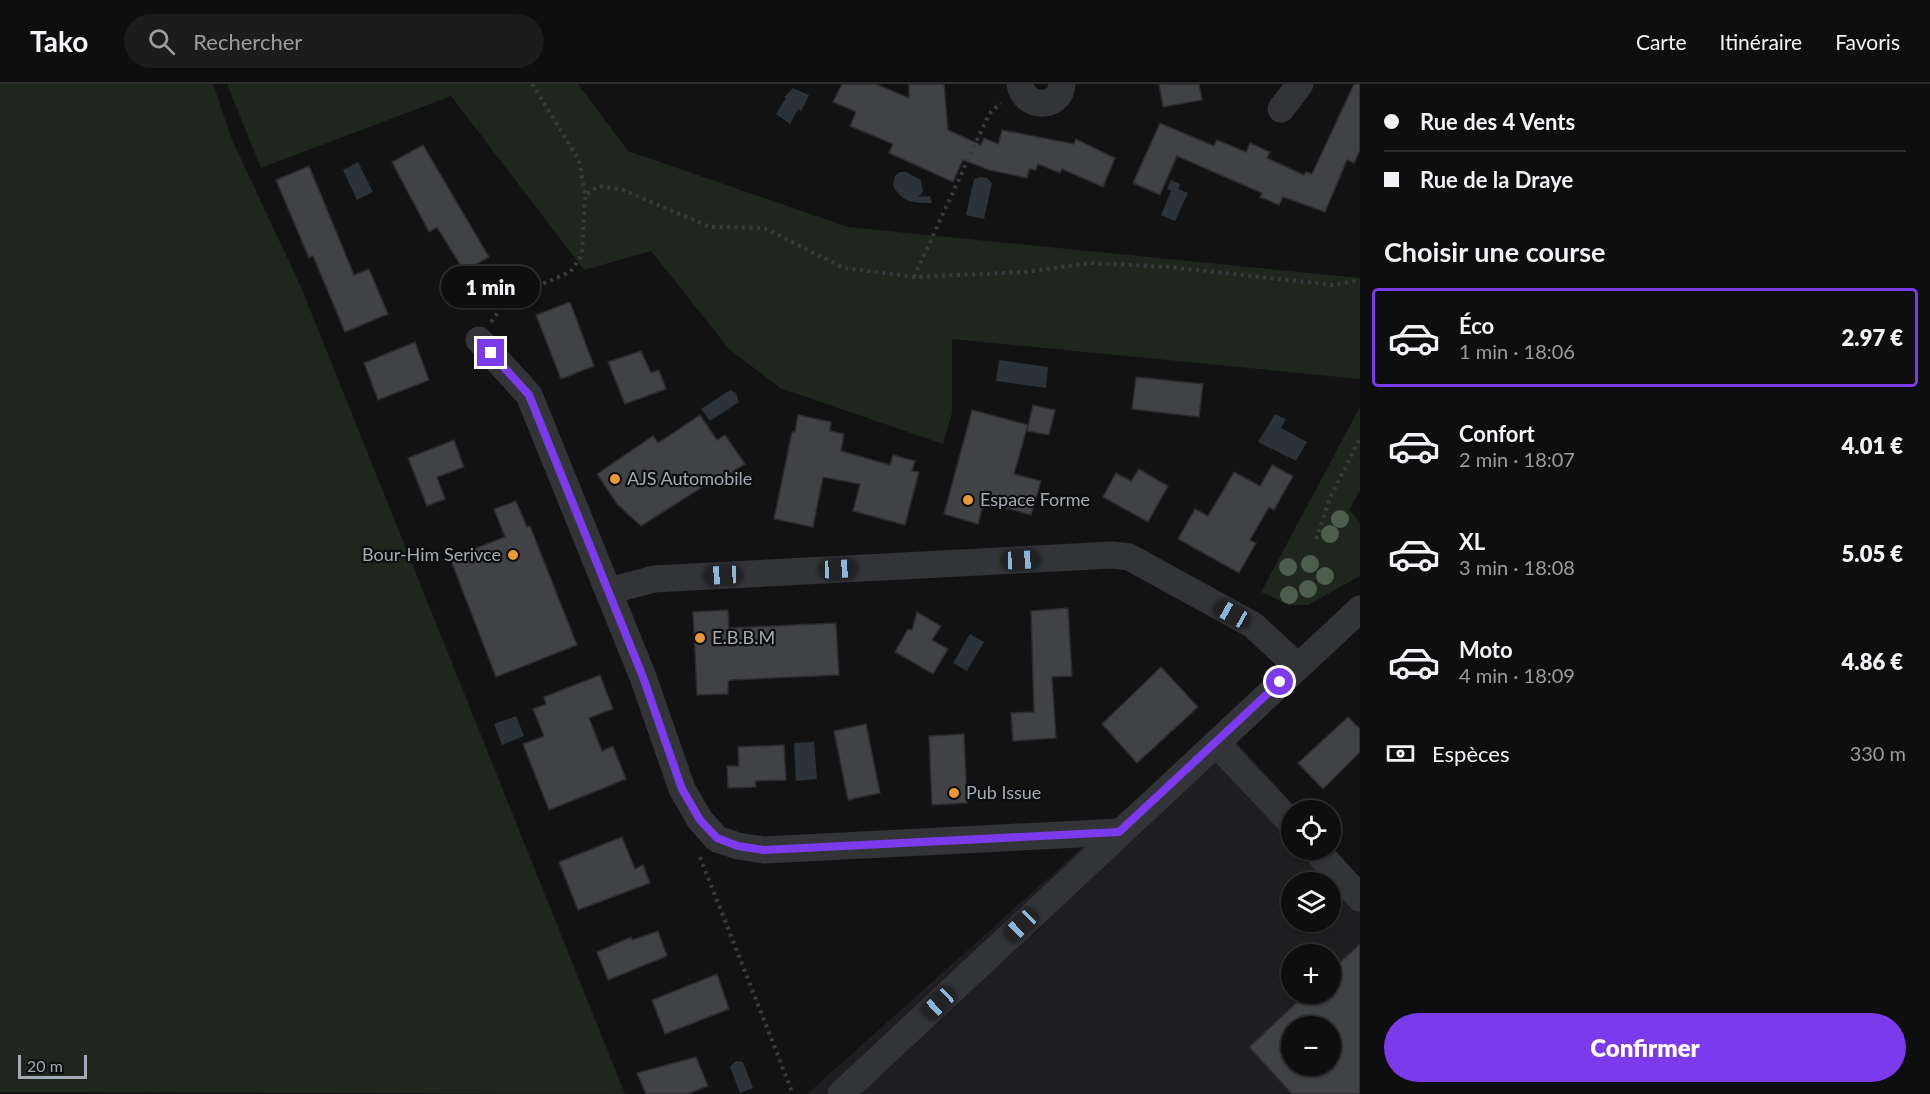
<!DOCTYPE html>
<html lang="fr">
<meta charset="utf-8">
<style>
:root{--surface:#0e0e0e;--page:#1c1c1c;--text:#f1f3f6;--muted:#9b9c9e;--line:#2e2e2e;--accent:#7c3aed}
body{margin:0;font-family:Lato,sans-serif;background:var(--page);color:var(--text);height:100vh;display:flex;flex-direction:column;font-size:22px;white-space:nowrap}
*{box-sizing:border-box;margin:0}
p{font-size:20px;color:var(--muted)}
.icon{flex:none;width:33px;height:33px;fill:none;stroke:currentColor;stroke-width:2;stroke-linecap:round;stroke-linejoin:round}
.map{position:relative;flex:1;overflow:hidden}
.panel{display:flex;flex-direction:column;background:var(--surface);width:570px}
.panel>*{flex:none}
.guide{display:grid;align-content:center;height:132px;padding:0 24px;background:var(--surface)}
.tools{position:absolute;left:1281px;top:716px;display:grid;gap:12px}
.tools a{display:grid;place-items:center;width:60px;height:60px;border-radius:50%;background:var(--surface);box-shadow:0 2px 4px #0004,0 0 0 2px var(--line);font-size:30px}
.scale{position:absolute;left:18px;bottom:15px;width:69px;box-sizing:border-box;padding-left:6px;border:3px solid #a4aab3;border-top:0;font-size:16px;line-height:21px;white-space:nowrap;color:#a4aab3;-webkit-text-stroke:4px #0d0d0e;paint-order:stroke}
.end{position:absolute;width:27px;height:27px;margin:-14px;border:8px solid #7c3aed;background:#fff;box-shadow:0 0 0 3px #fff}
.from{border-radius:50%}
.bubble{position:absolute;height:42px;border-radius:21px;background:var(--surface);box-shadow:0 2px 4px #0004,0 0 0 2px var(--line);font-size:20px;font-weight:800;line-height:42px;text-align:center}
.car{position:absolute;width:18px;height:36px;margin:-18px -9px;border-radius:8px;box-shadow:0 0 4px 2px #0007;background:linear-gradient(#222 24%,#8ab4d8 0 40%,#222 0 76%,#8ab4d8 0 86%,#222 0)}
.guide b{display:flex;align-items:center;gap:21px;height:57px;font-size:22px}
.guide b+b{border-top:2px solid var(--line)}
.guide i{width:15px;height:15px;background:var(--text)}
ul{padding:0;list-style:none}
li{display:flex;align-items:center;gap:18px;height:99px;margin:0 12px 9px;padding:0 12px;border:3px solid transparent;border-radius:6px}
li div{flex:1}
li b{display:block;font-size:22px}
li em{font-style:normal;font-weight:800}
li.current{border-color:var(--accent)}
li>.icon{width:54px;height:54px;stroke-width:1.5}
h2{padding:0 24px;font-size:27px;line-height:72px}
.pay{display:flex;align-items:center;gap:15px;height:66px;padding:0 24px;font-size:22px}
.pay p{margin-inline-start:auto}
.button{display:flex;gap:12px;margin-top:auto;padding:12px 24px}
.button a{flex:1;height:69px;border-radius:36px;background:var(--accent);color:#fff;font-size:24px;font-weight:800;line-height:69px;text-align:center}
header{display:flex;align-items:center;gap:36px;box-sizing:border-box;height:84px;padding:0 30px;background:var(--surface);border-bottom:2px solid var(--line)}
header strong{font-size:28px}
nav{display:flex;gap:33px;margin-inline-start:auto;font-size:21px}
.search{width:420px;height:54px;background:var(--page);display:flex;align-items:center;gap:15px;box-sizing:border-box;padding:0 21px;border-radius:33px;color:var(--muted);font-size:22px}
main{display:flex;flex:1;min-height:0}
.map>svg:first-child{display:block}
.built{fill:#1e1e20;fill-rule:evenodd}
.green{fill:#1e261e}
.water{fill:#2b3338}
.building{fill:#414246;stroke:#2c2c2f;stroke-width:1.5;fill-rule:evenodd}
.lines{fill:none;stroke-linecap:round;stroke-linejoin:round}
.path{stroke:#393b3f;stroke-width:4;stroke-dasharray:3 4.5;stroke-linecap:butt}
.street{stroke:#333438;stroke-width:27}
.tree{fill:#4d5e4d}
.route{stroke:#7c3aed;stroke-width:8}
.poi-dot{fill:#e79a35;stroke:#0d0d0e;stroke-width:2}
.labels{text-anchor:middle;stroke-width:4.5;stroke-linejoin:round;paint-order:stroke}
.poi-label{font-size:18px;fill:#a4aab3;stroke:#0d0d0e;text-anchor:start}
</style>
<header>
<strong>Tako</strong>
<div class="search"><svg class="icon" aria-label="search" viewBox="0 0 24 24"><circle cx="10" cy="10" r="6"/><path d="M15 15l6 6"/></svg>Rechercher</div>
<nav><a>Carte</a><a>Itinéraire</a><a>Favoris</a></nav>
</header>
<main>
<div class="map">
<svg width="1360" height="1010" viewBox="0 0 1360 1010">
<rect width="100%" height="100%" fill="#121213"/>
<path class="built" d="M1220,640L1298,726H1292V765H1330L1331,761L1360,793V1010H807ZM1292,798H1330V837H1292ZM1292,870H1330V909H1292ZM1292,942H1330V981H1292Z"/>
<g class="green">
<path d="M0,0H213L233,58L301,203L625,1010L0,1008Z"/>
<path d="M227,0H578L628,67L848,143L1360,194V295L952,255V329L943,360L780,304L729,265L651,167L584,186L451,12L261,84Z"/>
<path d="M1360,323V406L1349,426L1360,438V492L1308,521H1289L1261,508Z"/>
</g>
<g class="water">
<path d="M793,4L809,11L801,27L798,25L790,40L776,30L786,14L784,13Z"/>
<path d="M358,78L373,108L357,116L343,86Z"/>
<path d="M900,88H906L921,96L923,108L918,113L930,112L932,119C914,119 903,119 893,102L895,92Z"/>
<path d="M981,93L987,94L992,99L984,135L966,131L974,95Z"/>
<path d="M1171,96L1180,100L1178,105L1188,109L1175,137L1161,131L1171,107L1167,105Z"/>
<path d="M999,276L1048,283L1046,304L996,297Z"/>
<path d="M730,306L736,309L739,318L710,337L701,325Z"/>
<path d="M1275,330L1286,335L1281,344L1307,358L1296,377L1258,358Z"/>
<path d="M970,550L984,558L967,587L953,579Z"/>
<path d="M516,632L524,652L502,661L494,640Z"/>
<path d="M814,658L817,695L796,697L794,659Z"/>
<path d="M736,977L743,978L753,1004L740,1009L730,983Z"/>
</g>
<g class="building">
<path d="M842,0H876L909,14V0H944L948,46L981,61L984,54L998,60L1002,46L1074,60L1076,55L1115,74L1103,103L1062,85L1060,89L1038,80L1036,86L1029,85L1027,94L989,86L963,76L953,98L889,69L893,60L850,42L856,28L833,18Z"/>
<path d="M1159,0H1199L1202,16L1163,23Z"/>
<path d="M1354,0H1360V66L1354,79L1347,76L1325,128L1283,113L1279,121L1260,113L1262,109L1177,72L1160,111L1133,99L1160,39L1214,62L1217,56L1246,68L1250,59L1270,68L1267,74L1304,91L1306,88L1312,90Z"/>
<path d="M423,61L489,173L464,187L437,143L429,148L392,78Z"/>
<path d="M309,82L354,191L369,185L388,230L345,248L313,172L309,174L276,96Z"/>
<path d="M570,218L594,282L561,295L536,231Z"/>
<path d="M415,258L429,296L378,316L364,279Z"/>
<path d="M641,267L651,289L659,286L666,305L625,320L608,278Z"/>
<path d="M1136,293L1203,300L1199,333L1132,325Z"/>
<path d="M1033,321L1055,326L1049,351L1027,347Z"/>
<path d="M972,326L1028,341L1014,390L1041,397L1031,431L984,418L978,440L944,430Z"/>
<path d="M700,331L717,356L725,351L745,380L725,393L723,390L641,442L617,420L597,390L653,352L658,359Z"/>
<path d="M798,331L831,338L830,347L844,350L841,367L890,381L893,371L915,377L912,387L919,388L905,441L853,427L860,400L823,393L813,443L774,435L792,348H795Z"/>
<path d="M454,356L464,383L437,393L445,415L427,422L408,374Z"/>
<path d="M1272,381L1293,392L1274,426L1269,423L1250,456L1256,459L1239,489L1178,455L1195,425L1208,432L1234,388L1260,402Z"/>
<path d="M1139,385L1168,402L1148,438L1103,413L1116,389L1131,397Z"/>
<path d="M516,417L527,443L530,442L577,561L496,593L450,474L505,453L494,425Z"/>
<path d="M1068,524L1072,592L1052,593L1056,654L1013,657L1011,629L1034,628L1031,527Z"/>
<path d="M728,526L729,544L836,539L839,591L731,596L728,598V610L697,611L693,528Z"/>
<path d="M917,528L941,542L932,556L948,565L933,590L895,568L908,545L912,546Z"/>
<path d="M1161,583L1198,623L1137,679L1102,640Z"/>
<path d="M600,591L613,625L589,634L602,667L613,662L626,695L549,726L523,660L544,652L533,625L546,620L544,613Z"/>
<path d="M1348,633L1360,645V668L1323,705L1298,679Z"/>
<path d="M866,640L880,709L848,716L834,647Z"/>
<path d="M964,650L967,719L932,721L929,652Z"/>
<path d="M784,661L786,696L755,697L756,703L728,704L727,682H739L738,663Z"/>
<path d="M622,753L635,785L643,781L650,799L578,826L559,778Z"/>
<path d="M658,847L667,872L608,896L597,868L631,853L632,856Z"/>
<path d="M1360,860V1010H1292L1249,963L1307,909H1330V887ZM1292,942H1330V981H1292Z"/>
<path d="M717,890L729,925L665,950L652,916Z"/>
<path d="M696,973L708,1002L688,1010H646L637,989Z"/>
</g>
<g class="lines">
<g class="path">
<path d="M532,0L579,76L585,111"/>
<path d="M914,193L989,30L1001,19"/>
<path d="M491,238L507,215L570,188L582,171L585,111L599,102L623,106L710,143L764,144L844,184L914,193L1026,188L1090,179L1169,183L1333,201L1360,196"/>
<path d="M1316,455L1330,414L1360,354"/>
<path d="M700,773L793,1010"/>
</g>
<g class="street">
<path d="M1020,0C1023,25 1061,26 1062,0"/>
<path d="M1281,25L1300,0"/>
<path d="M479,256L529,311L643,593L682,705L700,736L717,755L738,762L764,766L1119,748"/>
<path d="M609,507L654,495L1113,471L1129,473L1253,541L1297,582"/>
<path d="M1216,659L1292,740"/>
<path d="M1315,765L1360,814"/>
<path d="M841,1010L1360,525"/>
</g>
</g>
<g class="tree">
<circle cx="1340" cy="435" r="9"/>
<circle cx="1330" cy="450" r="9"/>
<circle cx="1310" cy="480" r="9"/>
<circle cx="1288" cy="483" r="9"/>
<circle cx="1325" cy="492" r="9"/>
<circle cx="1308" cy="505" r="9"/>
<circle cx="1289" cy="511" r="9"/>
</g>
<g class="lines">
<path class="route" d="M491,269L529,311L643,593L682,705L700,736L717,754L738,762L764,766L1119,748L1280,598"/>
</g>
<g class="poi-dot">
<circle cx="615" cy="395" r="6"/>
<circle cx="968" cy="416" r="6"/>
<circle cx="513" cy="471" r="6"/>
<circle cx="700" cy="554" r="6"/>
<circle cx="954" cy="709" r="6"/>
</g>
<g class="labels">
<g class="poi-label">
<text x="627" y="401">AJS Automobile</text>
<text x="980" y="422">Espace Forme</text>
<text x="501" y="477" text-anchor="end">Bour-Him Serivce</text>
<text x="712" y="560">E.B.B.M</text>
<text x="966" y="715">Pub Issue</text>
</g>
</g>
</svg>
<div class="tools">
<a><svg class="icon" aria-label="locate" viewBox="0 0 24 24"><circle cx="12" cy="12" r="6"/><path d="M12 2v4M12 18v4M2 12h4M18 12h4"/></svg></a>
<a><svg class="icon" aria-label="layers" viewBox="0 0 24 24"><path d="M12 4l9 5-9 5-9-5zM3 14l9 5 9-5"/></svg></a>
<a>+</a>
<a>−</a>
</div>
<div class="scale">20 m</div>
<i class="end from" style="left:1280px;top:598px"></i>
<i class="end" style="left:491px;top:269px"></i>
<div class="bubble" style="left:441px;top:182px;width:99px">1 min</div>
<i class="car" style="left:1021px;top:476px;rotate:87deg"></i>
<i class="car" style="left:838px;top:485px;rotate:87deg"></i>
<i class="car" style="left:723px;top:491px;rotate:267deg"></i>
<i class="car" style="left:1232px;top:530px;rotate:299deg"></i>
<i class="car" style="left:1021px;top:841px;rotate:226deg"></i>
<i class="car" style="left:939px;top:919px;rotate:227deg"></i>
</div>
<section class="panel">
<div class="guide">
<b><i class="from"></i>Rue des 4 Vents</b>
<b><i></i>Rue de la Draye</b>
</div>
<h2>Choisir une course</h2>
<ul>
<li class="current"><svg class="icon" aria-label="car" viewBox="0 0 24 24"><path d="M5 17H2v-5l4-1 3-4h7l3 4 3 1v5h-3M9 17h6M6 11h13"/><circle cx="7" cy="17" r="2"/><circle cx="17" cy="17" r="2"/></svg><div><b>Éco</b><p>1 min · 18:06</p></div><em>2.97 €</em></li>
<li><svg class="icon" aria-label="car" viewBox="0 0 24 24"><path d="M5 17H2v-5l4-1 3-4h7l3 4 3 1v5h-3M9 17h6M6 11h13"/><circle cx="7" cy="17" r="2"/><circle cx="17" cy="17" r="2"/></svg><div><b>Confort</b><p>2 min · 18:07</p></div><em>4.01 €</em></li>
<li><svg class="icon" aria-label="car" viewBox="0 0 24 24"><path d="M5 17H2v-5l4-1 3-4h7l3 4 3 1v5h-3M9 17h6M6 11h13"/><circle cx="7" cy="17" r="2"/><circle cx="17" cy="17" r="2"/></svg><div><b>XL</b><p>3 min · 18:08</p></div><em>5.05 €</em></li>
<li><svg class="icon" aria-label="car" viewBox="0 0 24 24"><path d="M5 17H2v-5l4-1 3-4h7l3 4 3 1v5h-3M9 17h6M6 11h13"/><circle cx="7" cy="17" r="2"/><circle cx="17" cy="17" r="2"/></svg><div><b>Moto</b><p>4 min · 18:09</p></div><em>4.86 €</em></li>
</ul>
<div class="pay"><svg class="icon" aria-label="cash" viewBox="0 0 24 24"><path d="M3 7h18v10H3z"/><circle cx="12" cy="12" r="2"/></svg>Espèces<p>330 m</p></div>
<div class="button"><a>Confirmer</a></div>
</section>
</main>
